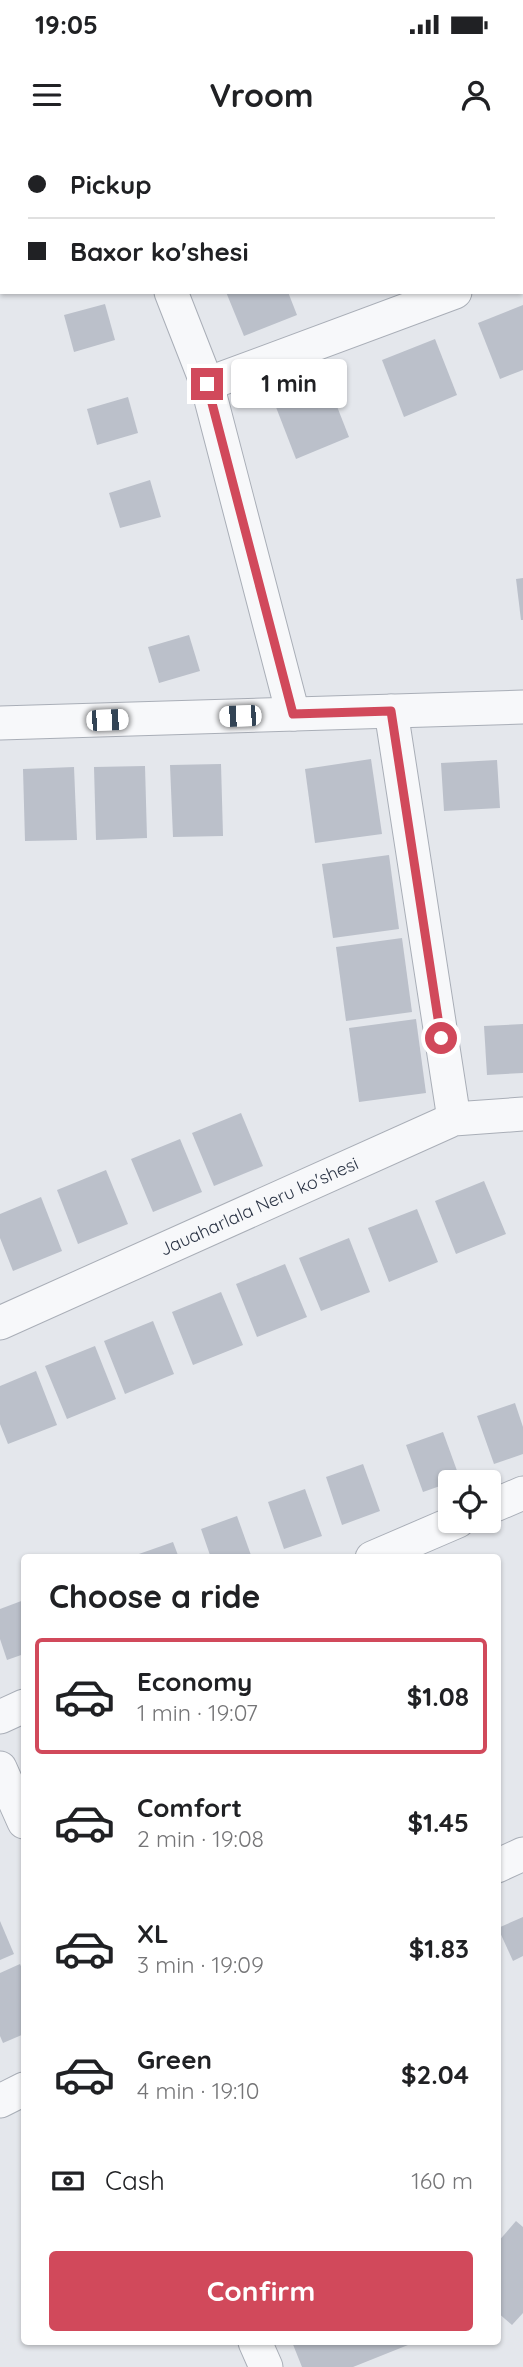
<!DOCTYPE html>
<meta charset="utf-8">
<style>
:root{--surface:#fff;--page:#f6f6f6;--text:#202124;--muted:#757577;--line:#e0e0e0;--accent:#d1495b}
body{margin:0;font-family:Quicksand,sans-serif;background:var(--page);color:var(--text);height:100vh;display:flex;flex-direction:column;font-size:26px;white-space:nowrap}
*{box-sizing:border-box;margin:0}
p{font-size:23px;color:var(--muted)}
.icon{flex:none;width:38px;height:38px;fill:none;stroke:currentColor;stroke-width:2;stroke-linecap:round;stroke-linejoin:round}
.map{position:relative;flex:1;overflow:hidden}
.details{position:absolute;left:21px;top:1414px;width:480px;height:791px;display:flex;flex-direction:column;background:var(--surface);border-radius:7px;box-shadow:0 2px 5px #0004}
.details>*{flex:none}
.top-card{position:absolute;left:0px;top:0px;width:523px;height:154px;box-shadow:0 2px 5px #0004;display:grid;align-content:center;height:154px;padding:0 28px;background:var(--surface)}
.buttons{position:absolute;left:438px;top:1330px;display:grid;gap:14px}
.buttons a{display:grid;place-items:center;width:63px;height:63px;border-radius:7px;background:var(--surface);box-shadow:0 2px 5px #0004;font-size:35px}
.end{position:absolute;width:32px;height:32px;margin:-16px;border:9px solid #d1495b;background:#fff;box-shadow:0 0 0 4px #fff}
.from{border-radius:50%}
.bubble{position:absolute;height:49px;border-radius:7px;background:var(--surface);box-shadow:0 2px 5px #0004;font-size:23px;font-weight:700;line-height:49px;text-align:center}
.car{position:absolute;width:21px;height:42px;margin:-21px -10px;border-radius:9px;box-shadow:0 0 5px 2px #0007;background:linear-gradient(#fff 24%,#345 0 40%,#fff 0 76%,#345 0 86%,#fff 0)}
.top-card b{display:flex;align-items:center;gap:24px;height:66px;font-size:26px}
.top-card b+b{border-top:2px solid var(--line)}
.top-card i{width:18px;height:18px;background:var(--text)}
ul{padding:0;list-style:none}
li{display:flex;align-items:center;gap:21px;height:116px;margin:0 14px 10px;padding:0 14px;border:4px solid transparent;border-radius:7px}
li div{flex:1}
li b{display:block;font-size:26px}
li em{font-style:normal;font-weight:700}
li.current{border-color:var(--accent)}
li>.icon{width:63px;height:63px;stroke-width:1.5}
h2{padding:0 28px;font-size:32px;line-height:84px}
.pay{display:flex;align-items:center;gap:18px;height:77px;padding:0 28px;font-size:26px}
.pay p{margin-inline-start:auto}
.primary-button{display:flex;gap:14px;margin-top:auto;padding:14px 28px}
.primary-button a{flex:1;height:80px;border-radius:7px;background:var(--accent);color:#fff;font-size:28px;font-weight:700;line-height:80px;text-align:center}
.status{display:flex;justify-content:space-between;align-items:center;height:49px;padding:0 35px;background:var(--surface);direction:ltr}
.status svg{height:19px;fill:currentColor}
header{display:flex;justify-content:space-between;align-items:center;height:91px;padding:0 28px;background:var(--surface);font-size:32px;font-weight:700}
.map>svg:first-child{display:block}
.building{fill:#bbc0ca}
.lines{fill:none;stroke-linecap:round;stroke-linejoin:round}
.minor-casing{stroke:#a9aeb7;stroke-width:35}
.minor{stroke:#f7f8fa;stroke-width:33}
.route{stroke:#d1495b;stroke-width:9}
.labels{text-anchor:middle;stroke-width:5;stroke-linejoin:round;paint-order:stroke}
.street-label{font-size:18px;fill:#2b3445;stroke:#f4f6f9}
</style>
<div class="status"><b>19:05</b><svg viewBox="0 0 49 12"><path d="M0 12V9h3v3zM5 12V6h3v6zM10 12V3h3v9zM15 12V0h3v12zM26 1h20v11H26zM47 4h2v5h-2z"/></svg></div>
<header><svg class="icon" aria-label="menu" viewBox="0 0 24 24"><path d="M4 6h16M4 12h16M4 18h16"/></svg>Vroom<svg class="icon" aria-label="person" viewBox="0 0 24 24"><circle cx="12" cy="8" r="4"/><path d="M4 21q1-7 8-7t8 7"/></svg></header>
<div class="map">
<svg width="523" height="2227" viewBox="0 0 523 2227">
<rect width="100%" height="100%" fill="#e4e7ec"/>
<g class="building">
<path d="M226,152H288L297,175L244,196Z"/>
<path d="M105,164L115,200L74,212L64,175Z"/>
<path d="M523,165V230L500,239L478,183Z"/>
<path d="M435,199L457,255L404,277L382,220Z"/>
<path d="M327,241L349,297L296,319L274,262Z"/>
<path d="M128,257L138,293L97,305L87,269Z"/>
<path d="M150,340L161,377L120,388L109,353Z"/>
<path d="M523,438V480H521L516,439Z"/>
<path d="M189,495L200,531L159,543L148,507Z"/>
<path d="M371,619L382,694L315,703L305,629Z"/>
<path d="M497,620L500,668L444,671L441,623Z"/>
<path d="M221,624L223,696L173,697L170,625Z"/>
<path d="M145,626L147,698L96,700L94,627Z"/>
<path d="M74,627L77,700L25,701L23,629Z"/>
<path d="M389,715L399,789L333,798L322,724Z"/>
<path d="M402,798L412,872L346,881L336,807Z"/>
<path d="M416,879L426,953L359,962L349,888Z"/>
<path d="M523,884V933L487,935L484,886Z"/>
<path d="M241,973L263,1026L214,1046L192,993Z"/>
<path d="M180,999L202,1052L153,1072L131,1019Z"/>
<path d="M106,1030L128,1084L78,1104L57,1050Z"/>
<path d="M484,1041L506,1094L456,1114L435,1061Z"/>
<path d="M41,1057L62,1111L13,1131L0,1098V1074Z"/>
<path d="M417,1069L438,1122L389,1142L368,1088Z"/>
<path d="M349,1098L370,1152L321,1171L299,1118Z"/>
<path d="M285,1124L307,1177L257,1197L236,1144Z"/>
<path d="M221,1152L243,1205L193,1225L172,1172Z"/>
<path d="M153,1181L174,1234L125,1254L104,1201Z"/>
<path d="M95,1206L116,1259L67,1279L45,1226Z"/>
<path d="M36,1231L57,1285L8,1304L0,1284V1246Z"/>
<path d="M515,1263L523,1287V1314L494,1324L477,1276Z"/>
<path d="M443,1292L460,1339L423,1352L406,1305Z"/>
<path d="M363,1324L380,1371L342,1385L326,1337Z"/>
<path d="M305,1349L322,1396L284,1409L268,1362Z"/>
<path d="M237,1376L252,1418H211L201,1389Z"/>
<path d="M173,1402L179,1418H137L136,1415Z"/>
<path d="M24,1460V1514L7,1520L0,1499V1469Z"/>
<path d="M523,1777V1816L513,1821L498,1788Z"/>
<path d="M0,1781L14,1814L0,1820Z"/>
<path d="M20,1824L24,1834V1894L3,1903L0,1896V1833Z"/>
<path d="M516,2081L523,2087V2173L512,2185L497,2172V2103Z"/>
<path d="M292,2202H407L408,2205L353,2227H302Z"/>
</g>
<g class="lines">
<g class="minor-casing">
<g id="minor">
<path d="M112,0L113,2"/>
<path d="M522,9L523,13"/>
<path d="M522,128L523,127"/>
<path d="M171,152L207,244L293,574"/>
<path d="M207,244L455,152"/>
<path d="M391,571L454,979"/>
<path d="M0,583L523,567"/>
<path id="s1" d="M0,1183L454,979L523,974"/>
<path d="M488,1368L523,1353"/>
<path d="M372,1418L458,1381"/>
<path d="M0,1577L24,1566"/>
<path d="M0,1628L24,1682"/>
<path d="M497,1726L523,1714"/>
<path d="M0,1961L24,1949"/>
<path d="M255,2202L266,2227"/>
</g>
</g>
<use href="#minor" class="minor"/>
</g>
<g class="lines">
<path class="route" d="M207,244L293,574L391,571L441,898"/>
</g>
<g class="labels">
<g class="street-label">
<text dy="6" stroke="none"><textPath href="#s1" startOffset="284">Jauaharlala Neru ko'shesi</textPath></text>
</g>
</g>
</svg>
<div class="buttons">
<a><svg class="icon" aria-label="locate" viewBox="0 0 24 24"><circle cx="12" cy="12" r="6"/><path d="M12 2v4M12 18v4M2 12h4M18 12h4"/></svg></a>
</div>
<i class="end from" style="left:441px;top:898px"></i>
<i class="end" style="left:207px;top:244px"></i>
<div class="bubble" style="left:231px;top:219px;width:116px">1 min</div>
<i class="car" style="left:240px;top:576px;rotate:268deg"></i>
<i class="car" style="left:107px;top:580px;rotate:88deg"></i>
<div class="top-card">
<b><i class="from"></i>Pickup</b>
<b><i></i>Baxor ko'shesi</b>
</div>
<section class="details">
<h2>Choose a ride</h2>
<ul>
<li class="current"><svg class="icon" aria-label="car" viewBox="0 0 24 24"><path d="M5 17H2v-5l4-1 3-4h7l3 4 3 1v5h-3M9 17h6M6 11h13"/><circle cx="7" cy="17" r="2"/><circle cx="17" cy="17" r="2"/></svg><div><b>Economy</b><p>1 min · 19:07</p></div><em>$1.08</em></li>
<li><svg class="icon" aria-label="car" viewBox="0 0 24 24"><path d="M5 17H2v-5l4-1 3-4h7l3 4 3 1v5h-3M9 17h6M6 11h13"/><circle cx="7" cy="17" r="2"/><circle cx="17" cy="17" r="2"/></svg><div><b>Comfort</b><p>2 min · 19:08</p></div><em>$1.45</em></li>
<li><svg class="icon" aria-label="car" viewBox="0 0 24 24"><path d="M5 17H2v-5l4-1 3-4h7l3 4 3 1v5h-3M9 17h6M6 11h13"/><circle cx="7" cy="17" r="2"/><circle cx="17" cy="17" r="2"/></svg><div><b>XL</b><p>3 min · 19:09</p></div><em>$1.83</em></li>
<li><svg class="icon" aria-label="car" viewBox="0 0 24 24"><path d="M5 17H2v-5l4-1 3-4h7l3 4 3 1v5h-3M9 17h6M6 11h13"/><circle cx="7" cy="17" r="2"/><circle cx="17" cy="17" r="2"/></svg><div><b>Green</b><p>4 min · 19:10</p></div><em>$2.04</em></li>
</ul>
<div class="pay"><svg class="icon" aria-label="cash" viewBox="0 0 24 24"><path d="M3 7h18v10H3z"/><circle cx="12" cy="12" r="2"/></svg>Cash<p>160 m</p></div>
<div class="primary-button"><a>Confirm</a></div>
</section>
</div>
